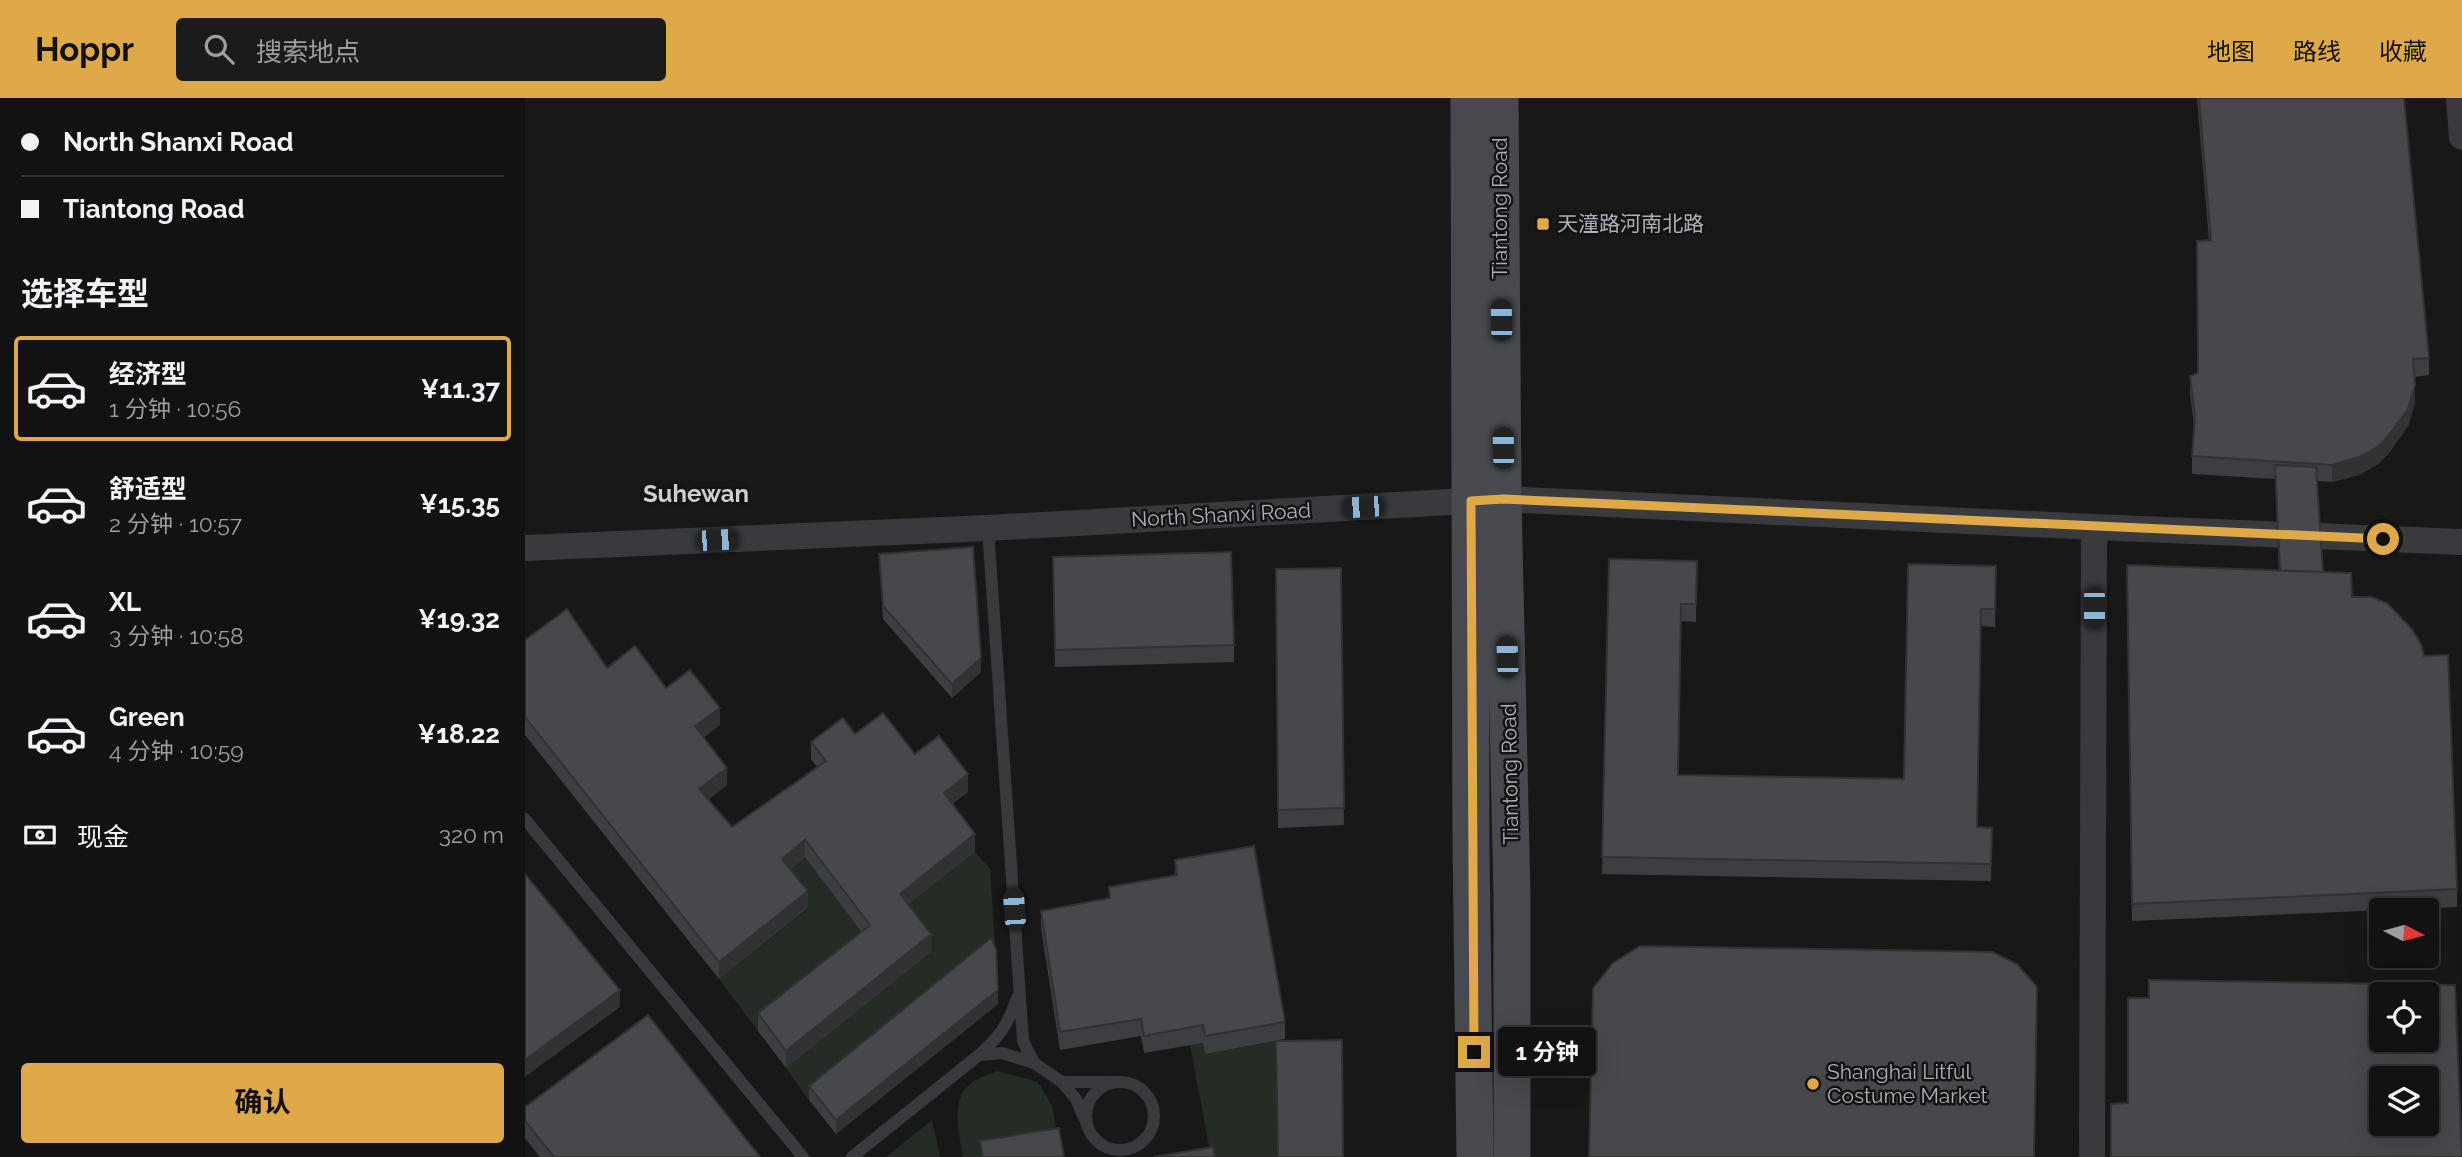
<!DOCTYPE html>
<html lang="zh">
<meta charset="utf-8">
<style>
:root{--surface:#121213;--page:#1b1b1c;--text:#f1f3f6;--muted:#9c9ea0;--line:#313233;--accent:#dfa94a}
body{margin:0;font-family:Raleway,"Noto Sans SC",sans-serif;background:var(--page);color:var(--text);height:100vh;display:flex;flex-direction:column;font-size:26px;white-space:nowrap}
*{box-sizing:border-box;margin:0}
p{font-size:23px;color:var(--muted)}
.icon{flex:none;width:38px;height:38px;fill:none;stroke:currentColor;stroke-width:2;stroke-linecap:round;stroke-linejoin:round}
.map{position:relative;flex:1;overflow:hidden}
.sheet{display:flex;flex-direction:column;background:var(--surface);width:525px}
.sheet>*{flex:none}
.guide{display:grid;align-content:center;height:154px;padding:0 21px;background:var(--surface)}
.needle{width:46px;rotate:96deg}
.controls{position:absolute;left:1844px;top:800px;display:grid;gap:14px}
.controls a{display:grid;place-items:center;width:70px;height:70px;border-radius:7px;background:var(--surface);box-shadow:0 7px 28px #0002,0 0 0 2px var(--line);font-size:35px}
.end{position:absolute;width:32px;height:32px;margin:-16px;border:9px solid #dfa94a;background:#111;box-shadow:0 0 0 4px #111}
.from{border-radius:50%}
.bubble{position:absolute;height:49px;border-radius:7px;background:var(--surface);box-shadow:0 7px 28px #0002,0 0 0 2px var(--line);font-size:23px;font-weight:700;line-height:49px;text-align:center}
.car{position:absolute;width:21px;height:42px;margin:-21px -10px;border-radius:9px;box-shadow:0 0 5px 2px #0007;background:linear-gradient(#222 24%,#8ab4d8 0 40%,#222 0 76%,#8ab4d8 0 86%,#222 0)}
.guide b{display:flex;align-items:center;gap:24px;height:66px;font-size:26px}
.guide b+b{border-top:2px solid var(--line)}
.guide i{width:18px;height:18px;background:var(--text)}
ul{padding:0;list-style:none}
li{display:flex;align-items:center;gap:21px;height:105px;margin:0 14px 10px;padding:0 7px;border:4px solid transparent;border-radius:7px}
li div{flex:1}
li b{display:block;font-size:26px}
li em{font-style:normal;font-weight:700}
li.on{border-color:var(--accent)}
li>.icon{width:63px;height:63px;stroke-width:1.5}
h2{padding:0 21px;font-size:32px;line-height:84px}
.pay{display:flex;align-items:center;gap:18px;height:77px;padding:0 21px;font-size:26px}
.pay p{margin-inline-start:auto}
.action{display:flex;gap:14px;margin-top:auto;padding:14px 21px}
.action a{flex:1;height:80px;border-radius:7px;background:var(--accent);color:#111;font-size:28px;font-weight:700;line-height:80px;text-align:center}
header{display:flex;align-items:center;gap:42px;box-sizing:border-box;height:98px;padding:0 35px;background:var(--accent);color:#111}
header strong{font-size:33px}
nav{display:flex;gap:38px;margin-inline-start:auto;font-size:24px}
.search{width:490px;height:63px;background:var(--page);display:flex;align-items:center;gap:18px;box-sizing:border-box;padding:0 24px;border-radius:7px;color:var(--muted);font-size:26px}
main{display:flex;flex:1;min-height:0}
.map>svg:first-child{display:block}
.green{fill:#242c25}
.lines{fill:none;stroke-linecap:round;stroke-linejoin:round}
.lane{stroke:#393a3e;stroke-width:12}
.street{stroke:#393a3e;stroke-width:26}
.secondary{stroke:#47494e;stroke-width:37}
.wall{fill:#3d3e41}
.shaded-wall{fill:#323235}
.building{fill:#47484c;stroke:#323235;stroke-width:2;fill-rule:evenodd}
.route{stroke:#dfa94a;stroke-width:9}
.poi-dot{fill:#dfa94a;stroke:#131314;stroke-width:2.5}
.labels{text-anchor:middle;stroke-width:5;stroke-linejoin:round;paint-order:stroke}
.street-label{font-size:21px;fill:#abb0b8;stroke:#131314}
.poi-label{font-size:21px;fill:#abb0b8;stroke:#131314;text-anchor:start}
.quarter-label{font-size:24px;font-weight:bold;fill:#ccced4;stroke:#131314}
</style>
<header>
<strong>Hoppr</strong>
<div class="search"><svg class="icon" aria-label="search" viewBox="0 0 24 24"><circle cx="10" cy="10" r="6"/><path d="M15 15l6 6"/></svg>搜索地点</div>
<nav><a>地图</a><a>路线</a><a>收藏</a></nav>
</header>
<main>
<section class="sheet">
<div class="guide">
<b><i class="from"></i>North Shanxi Road</b>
<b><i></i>Tiantong Road</b>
</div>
<h2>选择车型</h2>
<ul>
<li class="on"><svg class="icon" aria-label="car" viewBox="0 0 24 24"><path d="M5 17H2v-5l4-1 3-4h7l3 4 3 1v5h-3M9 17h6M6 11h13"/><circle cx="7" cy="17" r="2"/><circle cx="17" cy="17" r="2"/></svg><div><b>经济型</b><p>1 分钟 · 10:56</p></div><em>¥11.37</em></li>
<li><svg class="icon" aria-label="car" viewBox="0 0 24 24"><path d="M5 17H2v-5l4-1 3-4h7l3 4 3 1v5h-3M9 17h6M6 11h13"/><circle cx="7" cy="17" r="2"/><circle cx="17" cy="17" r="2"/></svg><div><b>舒适型</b><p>2 分钟 · 10:57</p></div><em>¥15.35</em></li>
<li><svg class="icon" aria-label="car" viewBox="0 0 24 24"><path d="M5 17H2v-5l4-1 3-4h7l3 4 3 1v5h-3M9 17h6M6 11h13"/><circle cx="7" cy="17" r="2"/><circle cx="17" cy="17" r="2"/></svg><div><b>XL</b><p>3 分钟 · 10:58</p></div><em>¥19.32</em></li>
<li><svg class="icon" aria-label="car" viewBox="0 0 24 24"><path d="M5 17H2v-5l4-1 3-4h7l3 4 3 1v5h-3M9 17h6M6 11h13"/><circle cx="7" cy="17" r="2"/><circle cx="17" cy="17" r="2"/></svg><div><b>Green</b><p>4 分钟 · 10:59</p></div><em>¥18.22</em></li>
</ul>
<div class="pay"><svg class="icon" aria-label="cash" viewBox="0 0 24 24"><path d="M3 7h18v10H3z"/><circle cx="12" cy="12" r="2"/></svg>现金<p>320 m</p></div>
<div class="action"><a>确认</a></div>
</section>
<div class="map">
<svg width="1937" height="1059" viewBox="0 0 1937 1059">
<rect width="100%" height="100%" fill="#181819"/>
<g class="green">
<path d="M450,754L465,771L471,865L465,854L284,1002L261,970L406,854L375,813Z"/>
<path d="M280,759L345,844L233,933L194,881L283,811L257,778Z"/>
<path d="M750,943L752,1059H686L665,947L678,945L680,956Z"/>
<path d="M472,973L513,984L527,1008L534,1047L461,1059H438C435,1039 425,1005 443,988C450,981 463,977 472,973Z"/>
<path d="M407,1022L415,1059H361Z"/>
</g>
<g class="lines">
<g class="lane">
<path d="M463,430L498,943L509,965L537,984H592"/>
<path d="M0,721L278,1059"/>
<path d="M454,957C475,938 483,927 492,900"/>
<circle cx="595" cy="1018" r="34"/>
<path d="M537,984L551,1001L560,1022"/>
<path d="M327,1059L454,957L477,955L509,965"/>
</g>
<g class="street">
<path d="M1934,0L1937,39"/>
<path d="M0,450L463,430L978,401L1569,429L1937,444"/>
<path d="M1567,1059L1569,429"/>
</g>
<g class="secondary">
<path d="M944,0L946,744L950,1059"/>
<path d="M975,0L978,401L987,797V1059"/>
</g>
</g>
<g class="wall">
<path d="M1672,0H1879L1904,260V277L1889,279L1890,305L1883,328L1864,355L1853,366L1834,377L1807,384L1792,383L1798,474L1827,499L1932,791V809L1607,823L1602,467L1754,473L1750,381L1667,376V358L1669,328L1665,295V278L1672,275L1684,142Z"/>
<path d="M354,456L456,574L427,600L358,521Z"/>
<path d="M528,459L709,547V564L530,569Z"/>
<path d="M1084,461L1172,463L1171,524L1156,523L1153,677L1379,681L1471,468L1470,529L1456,528L1452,729L1467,730L1466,783L1077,776Z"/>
<path d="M816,470L819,727L753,730L751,471Z"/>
<path d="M0,542L141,590L195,627L179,639L202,687L183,702L207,729L293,670L286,661V644L330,636L390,656L443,694L427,706L450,754L383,806L406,854L261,970L233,933V915L336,833L280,759L266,771L283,810L194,881L0,637Z"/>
<path d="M650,762L760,924V941L680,956L678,945L619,955L616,938L535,952L516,830V813L584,801V789L650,777Z"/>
<path d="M473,906L311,1036L284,1002V988Z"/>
<path d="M0,1009L235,1059H15L0,1040Z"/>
</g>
<g class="shaded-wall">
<path d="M1890,287V305L1883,328L1864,355L1853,366L1834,377L1807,384V367Z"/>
<path d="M456,560V574L427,600V586Z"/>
<path d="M195,610V627L170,646V628Z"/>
<path d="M202,670V687L174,709V691Z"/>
<path d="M443,676V694L419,712V695Z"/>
<path d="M450,736V754L375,813V796Z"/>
<path d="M280,742V759L257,778V761Z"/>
<path d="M283,793V810L194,881V864Z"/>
<path d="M406,836V854L261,970V953Z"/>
<path d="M95,892V909L0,979V962Z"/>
<path d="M473,892V906L311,1036V1022Z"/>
</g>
<g class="building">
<path d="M1674,0H1879L1904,260L1888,261L1890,287L1883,311L1864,337L1853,349L1834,359L1807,367L1667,358L1670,318L1665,278L1673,275L1672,143L1686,142Z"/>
<path d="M1750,367L1791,369L1798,474L1755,473Z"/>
<path d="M448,449L456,560L427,586L358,508L354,456Z"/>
<path d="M706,454L709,547L530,552L528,459Z"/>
<path d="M1084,461L1172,463L1171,506H1156L1153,677L1379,681L1383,466L1471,468L1470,511H1456L1452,729L1467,730L1466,766L1077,759Z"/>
<path d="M1602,467L1826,475L1827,499H1846L1862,505L1887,531L1896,546L1899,558L1923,557L1932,791L1607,806Z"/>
<path d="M816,470L819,710L753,712L751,471Z"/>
<path d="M42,511L82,570L110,548L141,590L165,572L195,610L170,628L202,670L174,691L207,729L301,663L286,644L318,620L330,636L358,615L390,656L414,638L443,676L419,695L450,736L375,796L406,836L261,953L233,915L345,827L280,742L257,761L283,793L194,864L0,619V542Z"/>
<path d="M729,748L760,924L680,938L678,927L619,938L616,921L535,934L516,813L585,800L584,789L652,777L650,762Z"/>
<path d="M0,776L95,892L0,962Z"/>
<path d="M466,840L471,851L473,892L311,1022L284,988Z"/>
<path d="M1115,848L1468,854L1492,866L1512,889L1509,1059H1064L1068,890L1088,865Z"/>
<path d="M1624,882L1930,887L1937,1059H1586V1006L1603,1005V900H1624ZM1857,896H1902V942H1857ZM1857,980H1902V1026H1857Z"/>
<path d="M123,917L235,1059H29L0,1023V1009Z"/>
<path d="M817,942L818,1059H753L751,943Z"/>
<path d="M534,1030L539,1059H458L455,1043Z"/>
<path d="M688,1049L690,1059H629Z"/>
</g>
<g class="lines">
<path class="route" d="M949,954L946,403L978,401L1858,441"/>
</g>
<g class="poi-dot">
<rect x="1011" y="119" width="14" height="14" rx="3.5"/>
<circle cx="1288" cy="986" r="7"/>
</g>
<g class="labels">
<g class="street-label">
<text transform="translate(975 110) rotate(-90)" y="7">Tiantong Road</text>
<text transform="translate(696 417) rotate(-3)" y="7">North Shanxi Road</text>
<text transform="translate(985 676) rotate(-91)" y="7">Tiantong Road</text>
</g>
<g class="poi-label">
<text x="1032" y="133">天潼路河南北路</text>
<text x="1302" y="981">Shanghai Litful<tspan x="1302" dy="24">Costume Market</tspan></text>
</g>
<g class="quarter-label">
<text x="171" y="404">Suhewan</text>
</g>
</g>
</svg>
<div class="controls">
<a><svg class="needle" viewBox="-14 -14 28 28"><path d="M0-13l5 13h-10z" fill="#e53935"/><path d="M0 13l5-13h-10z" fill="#9c9ea0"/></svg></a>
<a><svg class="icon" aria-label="locate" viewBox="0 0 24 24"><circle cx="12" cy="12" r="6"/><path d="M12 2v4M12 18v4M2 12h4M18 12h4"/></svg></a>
<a><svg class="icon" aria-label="layers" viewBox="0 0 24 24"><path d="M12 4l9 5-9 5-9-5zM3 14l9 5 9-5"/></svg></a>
</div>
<i class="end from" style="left:1858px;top:441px"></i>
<i class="end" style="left:949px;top:954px"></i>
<div class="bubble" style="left:973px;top:929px;width:98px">1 分钟</div>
<i class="car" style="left:976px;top:222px;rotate:359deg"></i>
<i class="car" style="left:978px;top:350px;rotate:359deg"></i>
<i class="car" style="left:838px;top:409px;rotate:267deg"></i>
<i class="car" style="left:192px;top:442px;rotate:87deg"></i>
<i class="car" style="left:1569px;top:510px;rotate:180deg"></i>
<i class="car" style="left:982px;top:559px;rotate:358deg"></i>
<i class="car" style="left:489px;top:811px;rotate:356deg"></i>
</div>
</main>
